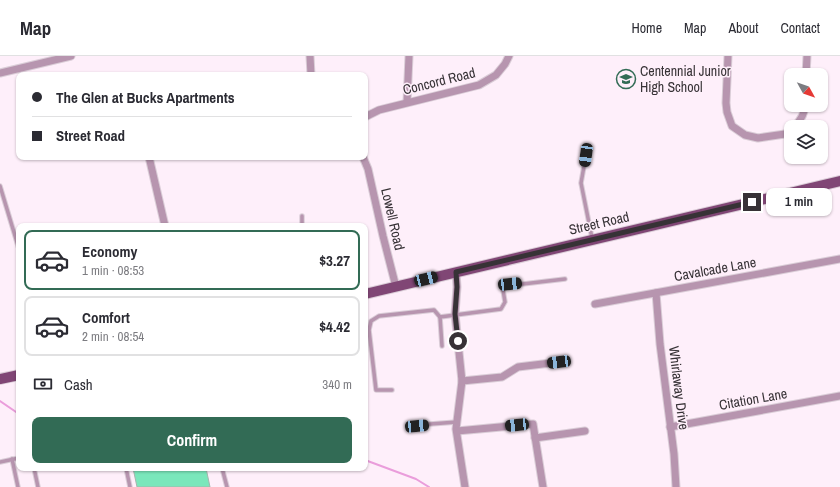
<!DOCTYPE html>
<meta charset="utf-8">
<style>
:root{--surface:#fff;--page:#f7f7f7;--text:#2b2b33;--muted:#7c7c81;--line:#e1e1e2;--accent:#326b55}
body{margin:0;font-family:"Archivo Narrow",sans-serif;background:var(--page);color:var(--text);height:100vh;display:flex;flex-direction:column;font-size:15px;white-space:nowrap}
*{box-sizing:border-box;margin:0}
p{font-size:13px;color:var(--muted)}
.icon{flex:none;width:22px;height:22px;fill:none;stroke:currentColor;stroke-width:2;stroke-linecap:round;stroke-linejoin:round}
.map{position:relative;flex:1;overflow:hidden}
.sheet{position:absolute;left:16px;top:167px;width:352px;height:248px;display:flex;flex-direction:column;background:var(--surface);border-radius:8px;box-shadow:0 1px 3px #0004}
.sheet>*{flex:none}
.top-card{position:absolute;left:16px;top:16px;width:352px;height:88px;border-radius:8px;box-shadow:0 1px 3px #0004;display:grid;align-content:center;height:88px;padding:0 16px;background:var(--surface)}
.needle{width:26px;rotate:130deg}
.buttons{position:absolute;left:784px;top:12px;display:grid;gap:8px}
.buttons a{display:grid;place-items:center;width:44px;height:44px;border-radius:8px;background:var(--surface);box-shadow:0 1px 3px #0004;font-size:20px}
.end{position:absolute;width:18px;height:18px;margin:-9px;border:5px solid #373236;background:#fff;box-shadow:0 0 0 2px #fff}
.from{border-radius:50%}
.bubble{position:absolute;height:28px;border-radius:8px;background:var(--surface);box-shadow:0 1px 3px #0004;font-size:13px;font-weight:800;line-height:28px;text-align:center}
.car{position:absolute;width:12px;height:24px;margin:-12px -6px;border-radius:5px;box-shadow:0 0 3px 1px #0007;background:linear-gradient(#222 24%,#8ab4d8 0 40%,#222 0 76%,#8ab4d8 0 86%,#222 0)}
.top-card b{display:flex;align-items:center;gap:14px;height:38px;font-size:15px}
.top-card b+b{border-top:1px solid var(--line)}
.top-card i{width:10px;height:10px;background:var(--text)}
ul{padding:7px 0 0;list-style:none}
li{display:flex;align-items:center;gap:12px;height:60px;margin:0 8px 6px;padding:0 8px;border:2px solid var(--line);border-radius:8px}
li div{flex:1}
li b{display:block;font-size:15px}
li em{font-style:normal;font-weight:800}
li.active{border-color:var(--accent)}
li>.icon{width:36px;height:36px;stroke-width:1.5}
.pay{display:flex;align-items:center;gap:10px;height:44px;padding:0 16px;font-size:15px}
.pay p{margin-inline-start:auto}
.primary-button{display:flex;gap:8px;margin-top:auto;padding:8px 16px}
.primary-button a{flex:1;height:46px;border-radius:8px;background:var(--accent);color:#fff;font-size:16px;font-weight:800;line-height:46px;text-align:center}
header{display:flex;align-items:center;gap:24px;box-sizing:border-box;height:56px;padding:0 20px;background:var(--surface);border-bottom:1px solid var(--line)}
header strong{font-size:19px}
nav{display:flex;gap:22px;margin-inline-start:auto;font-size:14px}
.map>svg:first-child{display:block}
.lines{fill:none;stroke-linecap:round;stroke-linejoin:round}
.stream{stroke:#ea9ddb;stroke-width:2}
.building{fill:#7ae7bb;stroke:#a4b5ad}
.lane-casing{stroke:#dacdd7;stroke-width:5.5}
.street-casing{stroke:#dacdd7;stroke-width:9}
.primary-casing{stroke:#dacdd7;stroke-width:12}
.lane{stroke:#b795af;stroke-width:3.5}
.street{stroke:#b795af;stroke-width:7}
.primary{stroke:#804675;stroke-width:10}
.route{stroke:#373236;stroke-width:5}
.labels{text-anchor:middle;stroke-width:3;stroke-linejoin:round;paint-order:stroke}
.poi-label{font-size:14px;fill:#373236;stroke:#feeffa;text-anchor:start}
.street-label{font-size:14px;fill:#373236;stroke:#feeffa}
</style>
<header>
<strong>Map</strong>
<nav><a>Home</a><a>Map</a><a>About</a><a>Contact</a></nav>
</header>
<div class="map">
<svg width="840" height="431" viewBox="0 0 840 431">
<rect width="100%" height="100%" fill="#feeffa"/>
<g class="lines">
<g class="stream">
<path d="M0,345L19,358"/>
<path d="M365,404L416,423L429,431"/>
</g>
</g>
<path class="building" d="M133,412H206L210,431H137Z"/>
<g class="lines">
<g class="lane-casing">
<g id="lane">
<path d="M586,99L581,127L592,182"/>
<path d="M0,130L19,193"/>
<path d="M302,170V160"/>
<path d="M440,261L442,290"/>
<path d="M392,334H376L369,274L371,265L379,260L434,254L440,261L501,253L505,246L503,234L506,230L565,223"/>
<path d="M417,369L457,366"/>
<path d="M12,403L18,431"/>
<path d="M0,406L19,402"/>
<path d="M34,412L38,431"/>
<path d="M126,412L130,431"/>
<path d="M222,412L227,431"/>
</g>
</g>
<g class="street-casing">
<g id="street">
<path d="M310,0L311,19"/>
<path d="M728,0L726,47L727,56L732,70L745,79L758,82L785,78L791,74"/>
<path d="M0,17L71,0"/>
<path d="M806,19L807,0"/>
<path d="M407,46L409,0"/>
<path d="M365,61L379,54L479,29L496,19L505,8L509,0"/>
<path d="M794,71C801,64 805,58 805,49"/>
<path d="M149,101L165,170"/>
<path d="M363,101L368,113L383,180L396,231"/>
<path d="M456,216L457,231L455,258L462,325L456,373L465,431"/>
<path d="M656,237L660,288L674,398L676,431"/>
<path d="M595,248L840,203"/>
<path d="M462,325L502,321L518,311L559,306"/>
<path d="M670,371L840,340"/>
<path d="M457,375L533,368L543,431"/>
<path d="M535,382L585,375"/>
</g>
</g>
<g class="primary-casing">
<g id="primary">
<path d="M365,238L840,125"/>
<path d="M0,323L19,319"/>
</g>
</g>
<use href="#lane" class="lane"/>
<use href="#street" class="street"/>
<use href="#primary" class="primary"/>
</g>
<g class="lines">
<path class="route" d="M458,285L455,258L457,231L456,216L752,146"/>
</g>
<defs>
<g id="school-ring" transform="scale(1)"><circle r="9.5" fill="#feeffa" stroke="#326b55" stroke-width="1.5"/><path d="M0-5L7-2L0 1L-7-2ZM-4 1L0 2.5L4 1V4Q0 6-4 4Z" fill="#326b55"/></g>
</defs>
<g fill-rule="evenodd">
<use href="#school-ring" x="626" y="23"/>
</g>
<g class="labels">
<g class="poi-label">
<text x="640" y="20">Centennial Junior<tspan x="640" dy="16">High School</tspan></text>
</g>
<g class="street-label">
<text transform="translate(439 25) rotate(-14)" y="5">Concord Road</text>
<text transform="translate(393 163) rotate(77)" y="5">Lowell Road</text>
<text transform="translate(599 167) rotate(-13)" y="5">Street Road</text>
<text transform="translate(715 213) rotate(-10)" y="5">Cavalcade Lane</text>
<text transform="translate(679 332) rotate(83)" y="5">Whirlaway Drive</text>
<text transform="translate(753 343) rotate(-10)" y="5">Citation Lane</text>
</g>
</g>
</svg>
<div class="buttons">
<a><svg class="needle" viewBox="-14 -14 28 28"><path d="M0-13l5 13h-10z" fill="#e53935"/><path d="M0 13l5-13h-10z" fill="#7c7c81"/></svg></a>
<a><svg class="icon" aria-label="layers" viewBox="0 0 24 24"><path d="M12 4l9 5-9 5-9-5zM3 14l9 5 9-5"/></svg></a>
</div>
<i class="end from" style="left:458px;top:285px"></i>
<i class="end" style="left:752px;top:146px"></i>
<div class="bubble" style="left:766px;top:132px;width:66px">1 min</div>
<i class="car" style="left:586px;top:99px;rotate:188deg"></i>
<i class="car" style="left:426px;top:223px;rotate:76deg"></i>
<i class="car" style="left:510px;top:228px;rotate:84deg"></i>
<i class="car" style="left:559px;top:306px;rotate:263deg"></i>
<i class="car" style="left:517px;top:369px;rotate:264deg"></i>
<i class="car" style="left:417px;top:370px;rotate:85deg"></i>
<div class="top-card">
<b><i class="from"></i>The Glen at Bucks Apartments</b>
<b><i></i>Street Road</b>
</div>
<section class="sheet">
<ul>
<li class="active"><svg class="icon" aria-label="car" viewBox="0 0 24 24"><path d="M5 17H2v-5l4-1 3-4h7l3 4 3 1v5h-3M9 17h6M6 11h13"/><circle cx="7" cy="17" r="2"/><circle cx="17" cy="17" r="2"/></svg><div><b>Economy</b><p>1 min · 08:53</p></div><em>$3.27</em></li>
<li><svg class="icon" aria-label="car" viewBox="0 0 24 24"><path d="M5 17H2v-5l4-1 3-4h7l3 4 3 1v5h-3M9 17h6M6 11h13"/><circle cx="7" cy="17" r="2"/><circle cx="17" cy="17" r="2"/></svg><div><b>Comfort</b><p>2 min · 08:54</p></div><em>$4.42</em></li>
</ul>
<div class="pay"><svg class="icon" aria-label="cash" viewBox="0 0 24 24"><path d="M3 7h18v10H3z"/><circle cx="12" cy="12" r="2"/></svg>Cash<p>340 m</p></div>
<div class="primary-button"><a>Confirm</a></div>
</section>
</div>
